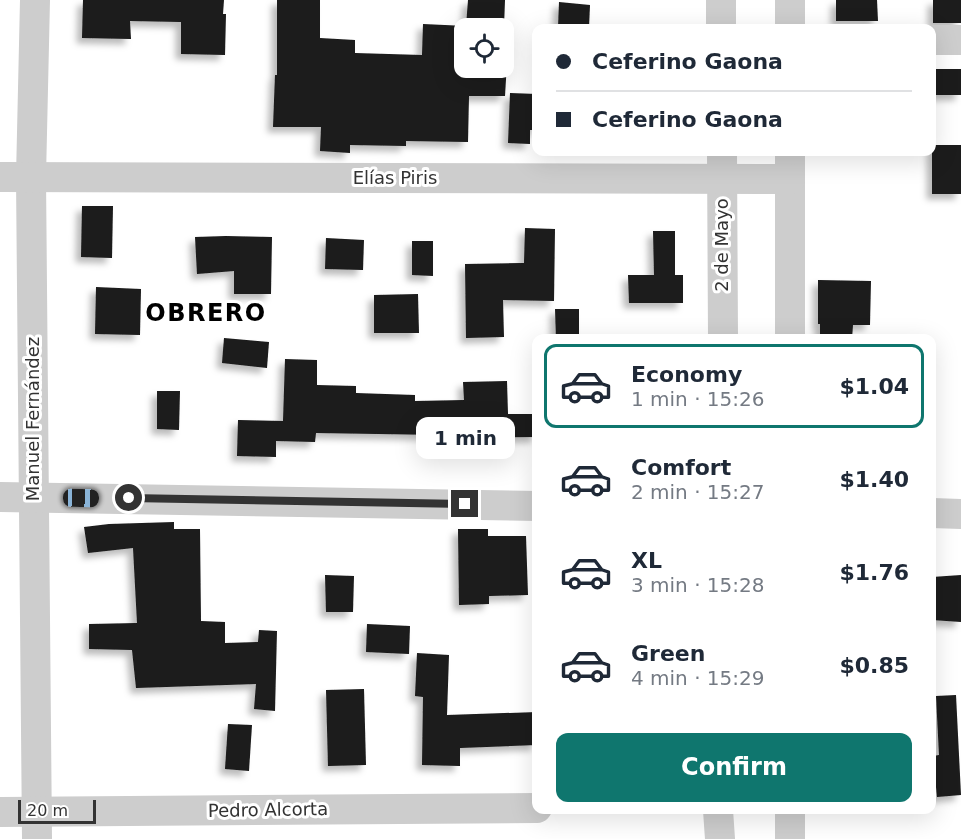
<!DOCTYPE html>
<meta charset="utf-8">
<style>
:root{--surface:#fff;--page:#f2f2f3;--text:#1f2937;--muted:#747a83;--line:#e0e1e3;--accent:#0f766e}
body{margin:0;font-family:"DejaVu Sans",sans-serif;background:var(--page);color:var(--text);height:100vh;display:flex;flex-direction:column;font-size:22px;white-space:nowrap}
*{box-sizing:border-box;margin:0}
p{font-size:20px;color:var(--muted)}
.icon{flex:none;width:33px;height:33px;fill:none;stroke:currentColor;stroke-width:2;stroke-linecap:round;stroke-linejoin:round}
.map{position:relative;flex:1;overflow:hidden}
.panel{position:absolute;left:532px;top:334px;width:404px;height:480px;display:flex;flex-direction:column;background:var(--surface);border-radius:12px;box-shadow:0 6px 24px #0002}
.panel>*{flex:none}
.hud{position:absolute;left:532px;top:24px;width:404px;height:132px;border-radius:12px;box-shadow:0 6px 24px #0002;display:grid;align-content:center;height:132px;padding:0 24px;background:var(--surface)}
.buttons{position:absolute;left:454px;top:18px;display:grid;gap:12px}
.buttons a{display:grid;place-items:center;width:60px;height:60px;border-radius:12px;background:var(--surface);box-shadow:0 6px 24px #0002;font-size:30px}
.scale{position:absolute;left:18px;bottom:15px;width:78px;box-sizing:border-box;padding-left:6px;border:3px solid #333;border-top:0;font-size:16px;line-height:21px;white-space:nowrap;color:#333;-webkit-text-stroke:4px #fff;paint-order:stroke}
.end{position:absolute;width:27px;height:27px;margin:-14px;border:8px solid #333;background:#fff;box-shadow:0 0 0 3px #fff}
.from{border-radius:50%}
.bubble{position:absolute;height:42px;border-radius:12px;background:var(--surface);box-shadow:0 6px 24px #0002;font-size:20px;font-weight:700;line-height:42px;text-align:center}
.car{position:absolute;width:18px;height:36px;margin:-18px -9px;border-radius:8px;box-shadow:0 0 4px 2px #0007;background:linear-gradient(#222 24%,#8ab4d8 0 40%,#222 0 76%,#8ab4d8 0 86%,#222 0)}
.hud b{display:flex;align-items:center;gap:21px;height:57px;font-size:22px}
.hud b+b{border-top:2px solid var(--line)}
.hud i{width:15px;height:15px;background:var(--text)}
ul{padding:10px 0 0;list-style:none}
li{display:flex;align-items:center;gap:18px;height:84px;margin:0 12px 9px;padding:0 12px;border:3px solid transparent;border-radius:12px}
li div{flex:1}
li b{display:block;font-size:22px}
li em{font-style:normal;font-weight:700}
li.selected{border-color:var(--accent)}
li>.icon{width:54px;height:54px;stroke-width:1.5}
.button{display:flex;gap:12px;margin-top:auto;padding:12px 24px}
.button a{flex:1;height:69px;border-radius:12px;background:var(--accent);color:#fff;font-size:24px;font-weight:700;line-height:69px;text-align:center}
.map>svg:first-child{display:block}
.building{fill:#1a1a1a;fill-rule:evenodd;filter:url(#shadow)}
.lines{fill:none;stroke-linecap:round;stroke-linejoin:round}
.minor{stroke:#cdcdcd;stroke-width:30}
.route{stroke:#333;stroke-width:8}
.labels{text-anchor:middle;stroke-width:6;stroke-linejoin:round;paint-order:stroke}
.street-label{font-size:18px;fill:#333;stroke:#fff}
.district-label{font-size:24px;font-weight:bold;letter-spacing:1.5px;fill:#000;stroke:#fff}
</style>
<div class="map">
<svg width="961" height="839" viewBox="0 0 961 839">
<defs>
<filter id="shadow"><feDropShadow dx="-5.5" dy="5.5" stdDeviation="3" flood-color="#0004"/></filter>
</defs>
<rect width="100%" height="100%" fill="#fff"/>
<g class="building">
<path d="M83,0H224L223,14H226L225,55L181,54V22L130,21L131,39L82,38Z"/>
<path d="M277,0H320V38L355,40V53L422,55L423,24L466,26L468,0H505L504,27L509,28L505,96H469L468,142L406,141V146L350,145V153L320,151L321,127H273L275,75H277ZM465,28H504V68H465Z"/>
<path d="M836,0H877L878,21H836Z"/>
<rect x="933" y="0" width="28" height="23"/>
<path d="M559,2L590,5L589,28H558Z"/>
<rect x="932" y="69" width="29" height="26"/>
<path d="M510,93L537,94V130H530V144L508,143Z"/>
<rect x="932" y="145" width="29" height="49"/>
<path d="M82,206H113L112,258L81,257Z"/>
<path d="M525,228L555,229L554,301L503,300L504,337L466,338L465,264L524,263Z"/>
<path d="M653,231H675V275H683V303H629L628,275H654Z"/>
<path d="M226,236L272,237L271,294H234V271L197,274L195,237Z"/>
<path d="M326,238L364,240L363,270L325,269Z"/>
<path d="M412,241H433V276L412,275Z"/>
<path d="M818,280L871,281L870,325H853L852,339H820V324H818Z"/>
<path d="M96,287L141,289L140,335L95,334Z"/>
<path d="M418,294L419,333H374V295Z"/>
<path d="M555,309H579V339H556Z"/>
<path d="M224,338L269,342L267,368L222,363Z"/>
<path d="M285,359L317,360V385L356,386V393L415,395V401L464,400L463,382L507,381L508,414H537V437L441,438V435L316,433L315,442L276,441V457L237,456L238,420L283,421Z"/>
<path d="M157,391H180L179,430L157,429Z"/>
<path d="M174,522V529H200L201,621L225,622V643L258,642L259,630L277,631L275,711L254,709L256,684L136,688L132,650L89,649V624L137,623L133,548L88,553L84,527L109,524Z"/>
<path d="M458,529H488V536H526L528,595L489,596V604L459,605Z"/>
<path d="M325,575L354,576L353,612H326Z"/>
<path d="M961,575V622L932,620V577Z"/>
<path d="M367,624L410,626L409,654L366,652Z"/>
<path d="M417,653L449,655L447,715L537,712V745L460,748V766L422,765L423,697L415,696Z"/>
<path d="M364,689L366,765L328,766L326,690Z"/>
<path d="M956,695L961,795L937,797L933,756L939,755L936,696Z"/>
<path d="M228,724L252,725L249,771L225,769Z"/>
</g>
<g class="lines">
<g class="minor">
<path d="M35,0L31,177L37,839"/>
<path d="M721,0V28"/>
<path d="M790,0V28"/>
<path d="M932,40H961"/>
<path d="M722,152L723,339"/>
<path d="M790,152V339"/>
<path d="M0,177L790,179"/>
<path d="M0,497L537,506"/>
<path d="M932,513L961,514"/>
<path d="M718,810L720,839"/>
<path d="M0,812L537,808"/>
<path d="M790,839V810"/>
</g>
</g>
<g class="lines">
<path class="route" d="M129,498L465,504"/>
</g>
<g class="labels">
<g class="street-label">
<text x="395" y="184">Elías Piris</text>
<text transform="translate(722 245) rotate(-90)" y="6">2 de Mayo</text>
<text transform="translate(33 419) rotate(-90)" y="6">Manuel Fernández</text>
<text transform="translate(268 810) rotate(-1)" y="6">Pedro Alcorta</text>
</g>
<g class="district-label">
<text x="206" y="321">OBRERO</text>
</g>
</g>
</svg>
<div class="buttons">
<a><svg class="icon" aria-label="locate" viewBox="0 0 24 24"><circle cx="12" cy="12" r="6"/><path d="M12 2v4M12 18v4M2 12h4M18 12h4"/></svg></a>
</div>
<div class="scale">20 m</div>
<i class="end from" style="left:129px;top:498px"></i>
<i class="end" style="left:465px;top:504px"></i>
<div class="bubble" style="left:416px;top:417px;width:99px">1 min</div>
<i class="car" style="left:81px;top:498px;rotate:91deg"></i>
<div class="hud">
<b><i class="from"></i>Ceferino Gaona</b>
<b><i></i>Ceferino Gaona</b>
</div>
<section class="panel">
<ul>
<li class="selected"><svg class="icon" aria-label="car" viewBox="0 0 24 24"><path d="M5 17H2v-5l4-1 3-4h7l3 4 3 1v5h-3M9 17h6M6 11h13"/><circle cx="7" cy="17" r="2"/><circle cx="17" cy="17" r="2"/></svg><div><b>Economy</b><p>1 min · 15:26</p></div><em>$1.04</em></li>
<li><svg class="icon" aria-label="car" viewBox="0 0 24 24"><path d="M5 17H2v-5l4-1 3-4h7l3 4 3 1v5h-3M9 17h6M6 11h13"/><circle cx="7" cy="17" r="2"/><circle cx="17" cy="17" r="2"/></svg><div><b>Comfort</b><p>2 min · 15:27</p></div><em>$1.40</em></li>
<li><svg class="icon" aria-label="car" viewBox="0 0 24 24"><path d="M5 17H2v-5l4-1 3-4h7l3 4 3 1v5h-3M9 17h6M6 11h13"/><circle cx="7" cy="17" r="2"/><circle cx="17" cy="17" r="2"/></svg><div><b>XL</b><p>3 min · 15:28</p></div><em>$1.76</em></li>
<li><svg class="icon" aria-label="car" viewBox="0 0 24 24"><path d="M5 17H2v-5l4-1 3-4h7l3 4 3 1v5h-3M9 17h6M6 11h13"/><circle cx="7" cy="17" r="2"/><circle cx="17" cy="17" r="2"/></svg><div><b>Green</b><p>4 min · 15:29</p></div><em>$0.85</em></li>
</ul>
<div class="button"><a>Confirm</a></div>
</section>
</div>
